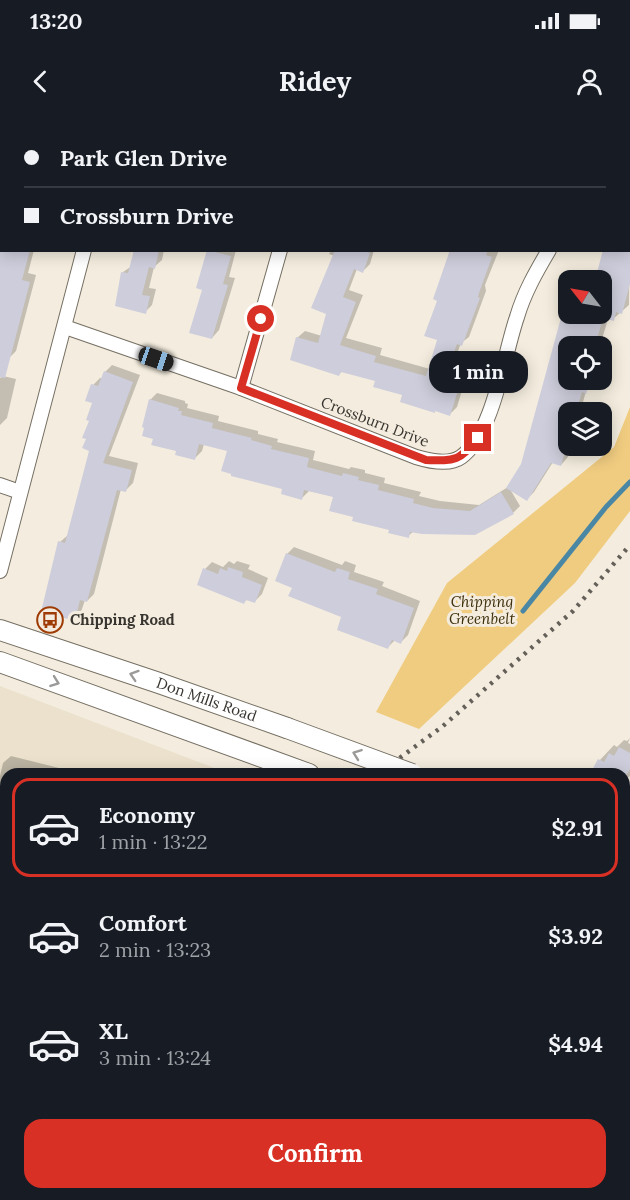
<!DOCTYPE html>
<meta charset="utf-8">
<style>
:root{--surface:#171b24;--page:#242831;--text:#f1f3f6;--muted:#9ea1a6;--line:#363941;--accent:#d93025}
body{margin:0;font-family:Lora,serif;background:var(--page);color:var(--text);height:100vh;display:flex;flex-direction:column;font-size:22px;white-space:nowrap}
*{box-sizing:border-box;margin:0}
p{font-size:20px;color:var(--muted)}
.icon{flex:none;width:33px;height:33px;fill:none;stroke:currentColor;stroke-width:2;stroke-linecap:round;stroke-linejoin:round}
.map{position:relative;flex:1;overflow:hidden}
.drawer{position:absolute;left:0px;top:648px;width:630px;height:432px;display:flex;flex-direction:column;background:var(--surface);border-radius:18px 18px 0 0;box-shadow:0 3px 15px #0003}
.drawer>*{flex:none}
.top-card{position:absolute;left:0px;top:0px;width:630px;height:132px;box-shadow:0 3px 15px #0003;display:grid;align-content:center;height:132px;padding:0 24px;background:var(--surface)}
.needle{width:39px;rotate:301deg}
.tools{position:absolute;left:558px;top:150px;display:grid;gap:12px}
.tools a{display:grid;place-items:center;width:54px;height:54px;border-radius:12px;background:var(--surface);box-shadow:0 3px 15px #0003;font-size:30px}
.end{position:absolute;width:27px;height:27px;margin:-14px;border:8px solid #d93025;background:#fff;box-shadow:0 0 0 3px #fff}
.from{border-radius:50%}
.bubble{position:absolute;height:42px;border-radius:18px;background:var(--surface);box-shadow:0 3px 15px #0003;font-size:20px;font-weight:700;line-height:42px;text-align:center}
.car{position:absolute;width:18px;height:36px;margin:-18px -9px;border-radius:8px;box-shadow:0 0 4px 2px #0007;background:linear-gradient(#222 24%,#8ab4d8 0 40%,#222 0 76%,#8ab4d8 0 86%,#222 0)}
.top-card b{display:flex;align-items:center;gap:21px;height:57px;font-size:22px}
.top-card b+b{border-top:2px solid var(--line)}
.top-card i{width:15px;height:15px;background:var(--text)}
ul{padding:10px 0 0;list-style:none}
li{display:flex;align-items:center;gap:18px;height:99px;margin:0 12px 9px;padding:0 12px;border:3px solid transparent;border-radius:18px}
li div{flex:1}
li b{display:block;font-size:22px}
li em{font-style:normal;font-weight:700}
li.selected{border-color:var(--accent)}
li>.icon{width:54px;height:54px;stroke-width:1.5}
.primary-button{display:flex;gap:12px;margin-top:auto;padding:12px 24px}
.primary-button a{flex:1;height:69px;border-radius:18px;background:var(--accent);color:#fff;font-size:24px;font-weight:700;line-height:69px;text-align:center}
.status{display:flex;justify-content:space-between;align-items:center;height:42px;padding:0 30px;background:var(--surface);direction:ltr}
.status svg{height:16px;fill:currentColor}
header{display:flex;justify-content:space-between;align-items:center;height:78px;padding:0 24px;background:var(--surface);font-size:27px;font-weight:700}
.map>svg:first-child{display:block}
.built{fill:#ebe1cc}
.green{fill:#f0cc80}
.shadow{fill:#0003}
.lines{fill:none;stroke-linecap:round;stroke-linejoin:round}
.stream{stroke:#4a87a4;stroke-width:5}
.building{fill:#cecddb}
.minor-casing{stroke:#756f63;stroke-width:16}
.secondary-casing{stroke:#756f63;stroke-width:22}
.minor{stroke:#fff;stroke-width:14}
.secondary{stroke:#fff;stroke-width:20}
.rail{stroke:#646059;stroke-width:4.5;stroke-dasharray:3 6;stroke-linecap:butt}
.secondary-bridge-casing{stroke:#756f63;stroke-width:22;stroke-linecap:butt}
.secondary-bridge{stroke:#fff;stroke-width:20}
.oneway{stroke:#9c9a98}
.route{stroke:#d93025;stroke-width:8}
.labels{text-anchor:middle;stroke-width:6;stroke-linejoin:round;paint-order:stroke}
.street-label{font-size:15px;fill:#383530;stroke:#f4eddf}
.park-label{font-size:15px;font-style:italic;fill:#3e2f0c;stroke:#f4eddf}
.poi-label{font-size:15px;font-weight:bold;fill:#383530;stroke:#f4eddf;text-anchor:start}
</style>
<div class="status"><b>13:20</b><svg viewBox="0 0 49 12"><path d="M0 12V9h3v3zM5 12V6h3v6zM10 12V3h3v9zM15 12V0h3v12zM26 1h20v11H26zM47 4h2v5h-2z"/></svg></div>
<header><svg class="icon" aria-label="back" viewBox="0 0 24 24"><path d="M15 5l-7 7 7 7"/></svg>Ridey<svg class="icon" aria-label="person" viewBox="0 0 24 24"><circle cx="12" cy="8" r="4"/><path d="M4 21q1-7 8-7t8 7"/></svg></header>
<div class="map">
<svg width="630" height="1080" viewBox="0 0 630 1080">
<rect width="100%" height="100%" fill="#f4eddf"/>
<path class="built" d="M0,566L230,654H6V832L0,834Z"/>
<g class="green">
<path d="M630,287V391L575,463L419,609L376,592L447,463L614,327Z"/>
<path d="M6,894V958L0,960V896Z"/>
</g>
<g class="shadow">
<path d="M35,0H75L35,2Z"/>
<path d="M168,0H191L168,2Z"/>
<path d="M251,0H280L251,2Z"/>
<path d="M358,0H450L455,2H357Z"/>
<path d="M466,0H483L465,2Z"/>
<path d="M630,105L629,185L613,199H608L600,226H568V260H594L592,265L586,271L582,286L585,292H568V326H571L568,337L561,345L553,342L534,372L527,379L510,369L520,386L513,393L414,411L408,416L355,396L334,376L309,371L302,378L228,330L204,324L202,331L195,338L154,318L150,280L157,273L185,281V283L188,284L187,288L219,296L218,301L258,311V314L278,319L277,322L315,331L313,340L349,349L351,347L365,350V353L385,358L384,363L421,372L419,376L440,381L479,385L508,367L523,344L569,194H602V160H578L585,153L598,157L628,130Z"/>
<path d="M2,130H34L28,153L36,155L16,231L9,238L0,236V139Z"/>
<path d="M135,130H164L162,140L154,147L149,168L156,169L152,185L145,192L123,152L132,146Z"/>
<path d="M208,130H236L229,157L235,158L219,210L212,218L203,169Z"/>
<path d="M331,130H374L370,144L363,151L357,149L349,170L363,175L346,218L382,228L380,235L430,249L438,219L439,180L452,130H499L485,165L486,171L469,217L461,223L450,252L466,257L457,287L450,294L404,274L377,260L343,251L339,254L297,218L305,211L322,216L328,193L335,136L329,134Z"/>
<path d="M112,245L140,255L109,336L138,343L133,363L125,371L121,369L94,474L87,481L85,480L81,492L74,499L60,422L68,415L90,330L91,300L94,282L93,265L100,258L103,259L105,252Z"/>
<path d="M3,256L16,259L7,298L0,305V258Z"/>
<path d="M294,427L342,445L345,441L356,445L354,452L384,462L382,466L420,481L408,515L401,522L395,520L388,527L343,497L294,467L287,434Z"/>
<path d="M229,441L234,444L237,441L250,445L248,449L268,458L262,474L255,481L248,479L244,482L205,449L212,442L223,447Z"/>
<path d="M630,618L628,623L630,624V656L624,661V654H600L594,650L600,640L614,625L617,627L624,620L627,621Z"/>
<path d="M11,636L83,654H6V759L0,758V656L3,643Z"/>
<path d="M624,823L630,825V837L626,836L624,841Z"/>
<path d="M624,962L630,964V995L624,993Z"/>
<path d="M0,1049L6,1052V1069L0,1080Z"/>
<path d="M150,1074H189L191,1077L198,1074L203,1080H150L147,1077Z"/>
<path d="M305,1074H348L353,1080H309Z"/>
<path d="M416,1074H460L464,1080H421Z"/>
<path d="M579,1074H598L591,1080H584Z"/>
</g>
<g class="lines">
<path class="stream" d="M523,491L606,387L630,362"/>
</g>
<g class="building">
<path d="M0,130H30L22,160L30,162L5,258L0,257Z"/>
<path d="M134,130H159L155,149L149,147L142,175L150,176L146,194L115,186L121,152L128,153Z"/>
<path d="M207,130L231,136L223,164L228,165L212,219L189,213L202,170L196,168Z"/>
<path d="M335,130H363L370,133L363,153L354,149L343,177L356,182L340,225L376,236L374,242L426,256L437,220L424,216L437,181L433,179L450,130H488L486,135L492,137L479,173L478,177L480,178L462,226L457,224L444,259L460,264L450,296L435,291V293L400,282L402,275L373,267L375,261L341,252L339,256L290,240L296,217L318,223L326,194L311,188Z"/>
<path d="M603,130H630V164L622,194L616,192L614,201L603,198L595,226H568V260H590L586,274L582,272L576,292H568V320L561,346L551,343L527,381L506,368L521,344L562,194H602V160H595Z"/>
<path d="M104,251L133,262L103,343L132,350L126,372L117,370L87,482L80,480L75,501L41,492L58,421L65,423L89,331L82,328L86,319L82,318L89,301L86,300L92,283L85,281L91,264L98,266Z"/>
<path d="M149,279L179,288L178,291H182L181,295L213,303L212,308L252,318L251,320L272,326L271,329L309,338L307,347L342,356L343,353L359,357L358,360L379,365L378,370L414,379L413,383L433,388L470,391L501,372L514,394L475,415L422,414L410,412L409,418L388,413L389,410L352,401L353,397L329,391L333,377L304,370L302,380L281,374L282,369L231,356V354L221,351L227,331L199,324L195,340L175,335L176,331L151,325L153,319L142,316L144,308L142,307Z"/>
<path d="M286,433L335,452L337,448L350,452L348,459L378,469L376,474L414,488L401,524L392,520L388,529L337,510L341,497L288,476L292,468L275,461Z"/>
<path d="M228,447L243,452L242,457L262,465L255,483L246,480L244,484L197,465L203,448L218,454L220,448L227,451Z"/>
<path d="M619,627L630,633V649L627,654H590L598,639L604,642L609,633L614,636Z"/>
</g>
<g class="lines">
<g class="minor-casing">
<g id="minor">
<path d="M564,0L565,2"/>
<path d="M116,2V0"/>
<path d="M318,2V0"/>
<path d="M65,207L241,268L416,337C429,341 450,345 461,337C494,313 504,234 517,197C524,173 536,152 549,130"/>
<path d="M241,268L280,130"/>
<path d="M0,365L20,372"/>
<path d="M0,451L84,130"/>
<path d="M624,913L630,916"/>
<path d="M241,1074L245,1080"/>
<path d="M499,1074L503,1080"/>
<path d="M83,1080L89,1074"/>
</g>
</g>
<g class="secondary-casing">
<g id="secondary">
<path id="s1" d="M0,510L159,563L287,608"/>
<path d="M0,542L309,654"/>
<path d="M624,735L630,737"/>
<path d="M624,775L630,777"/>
</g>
</g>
<use href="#minor" class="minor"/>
<use href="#secondary" class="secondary"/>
<g class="rail">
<path d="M378,654L443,606L573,491L630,425"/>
<path d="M0,870L6,868"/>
</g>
<g class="secondary-bridge-casing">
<path id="secondary-bridge" d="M287,608L412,654"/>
</g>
<use href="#secondary-bridge" class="secondary-bridge"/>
</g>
<defs><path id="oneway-chevron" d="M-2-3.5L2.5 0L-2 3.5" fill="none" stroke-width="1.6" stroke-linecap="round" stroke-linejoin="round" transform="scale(1.5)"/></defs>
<g class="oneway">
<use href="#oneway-chevron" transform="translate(134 555) rotate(-162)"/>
<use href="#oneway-chevron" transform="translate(55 562) rotate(20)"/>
<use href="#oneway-chevron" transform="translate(357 634) rotate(-160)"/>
</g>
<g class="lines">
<path class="route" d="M261,199L241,268L426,340C456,341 459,341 478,318"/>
</g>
<defs>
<g id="bus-ring" transform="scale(1.35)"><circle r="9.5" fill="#f4eddf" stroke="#9f3b05" stroke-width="1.5"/><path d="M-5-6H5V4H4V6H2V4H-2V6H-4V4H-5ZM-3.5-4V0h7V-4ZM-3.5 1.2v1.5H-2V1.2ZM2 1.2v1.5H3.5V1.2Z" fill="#9f3b05"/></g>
</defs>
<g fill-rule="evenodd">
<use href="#bus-ring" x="50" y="500"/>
</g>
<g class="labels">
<g class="street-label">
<text transform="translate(375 302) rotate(21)" y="5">Crossburn Drive</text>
<text dy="5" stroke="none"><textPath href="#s1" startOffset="218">Don Mills Road</textPath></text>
</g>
<g class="park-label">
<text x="482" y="487">Chipping<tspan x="482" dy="17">Greenbelt</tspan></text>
</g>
<g class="poi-label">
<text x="70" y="505">Chipping Road</text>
</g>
</g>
</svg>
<div class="tools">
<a><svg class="needle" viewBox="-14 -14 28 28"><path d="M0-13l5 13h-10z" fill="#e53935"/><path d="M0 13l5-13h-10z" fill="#9ea1a6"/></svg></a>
<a><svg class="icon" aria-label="locate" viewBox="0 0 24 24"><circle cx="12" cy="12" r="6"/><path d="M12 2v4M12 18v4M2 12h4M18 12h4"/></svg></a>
<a><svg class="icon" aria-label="layers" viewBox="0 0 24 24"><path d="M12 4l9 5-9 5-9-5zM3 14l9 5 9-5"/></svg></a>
</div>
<i class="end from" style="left:261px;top:199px"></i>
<i class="end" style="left:478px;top:318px"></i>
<div class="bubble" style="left:429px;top:231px;width:99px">1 min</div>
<i class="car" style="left:156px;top:239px;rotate:109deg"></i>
<div class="top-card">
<b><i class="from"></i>Park Glen Drive</b>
<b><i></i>Crossburn Drive</b>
</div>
<section class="drawer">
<ul>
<li class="selected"><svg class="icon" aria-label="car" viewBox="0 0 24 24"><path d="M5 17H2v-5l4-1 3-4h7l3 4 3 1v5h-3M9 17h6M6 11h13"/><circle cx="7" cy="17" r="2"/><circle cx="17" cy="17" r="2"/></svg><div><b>Economy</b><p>1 min · 13:22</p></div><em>$2.91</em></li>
<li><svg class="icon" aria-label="car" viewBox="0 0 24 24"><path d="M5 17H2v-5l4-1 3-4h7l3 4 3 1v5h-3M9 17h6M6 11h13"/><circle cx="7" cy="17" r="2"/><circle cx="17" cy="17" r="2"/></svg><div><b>Comfort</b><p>2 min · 13:23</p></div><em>$3.92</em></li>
<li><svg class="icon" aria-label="car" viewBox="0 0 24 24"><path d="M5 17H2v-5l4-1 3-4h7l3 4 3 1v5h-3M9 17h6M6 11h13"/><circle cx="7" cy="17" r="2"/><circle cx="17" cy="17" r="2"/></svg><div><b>XL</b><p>3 min · 13:24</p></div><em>$4.94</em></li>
</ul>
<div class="primary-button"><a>Confirm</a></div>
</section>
</div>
